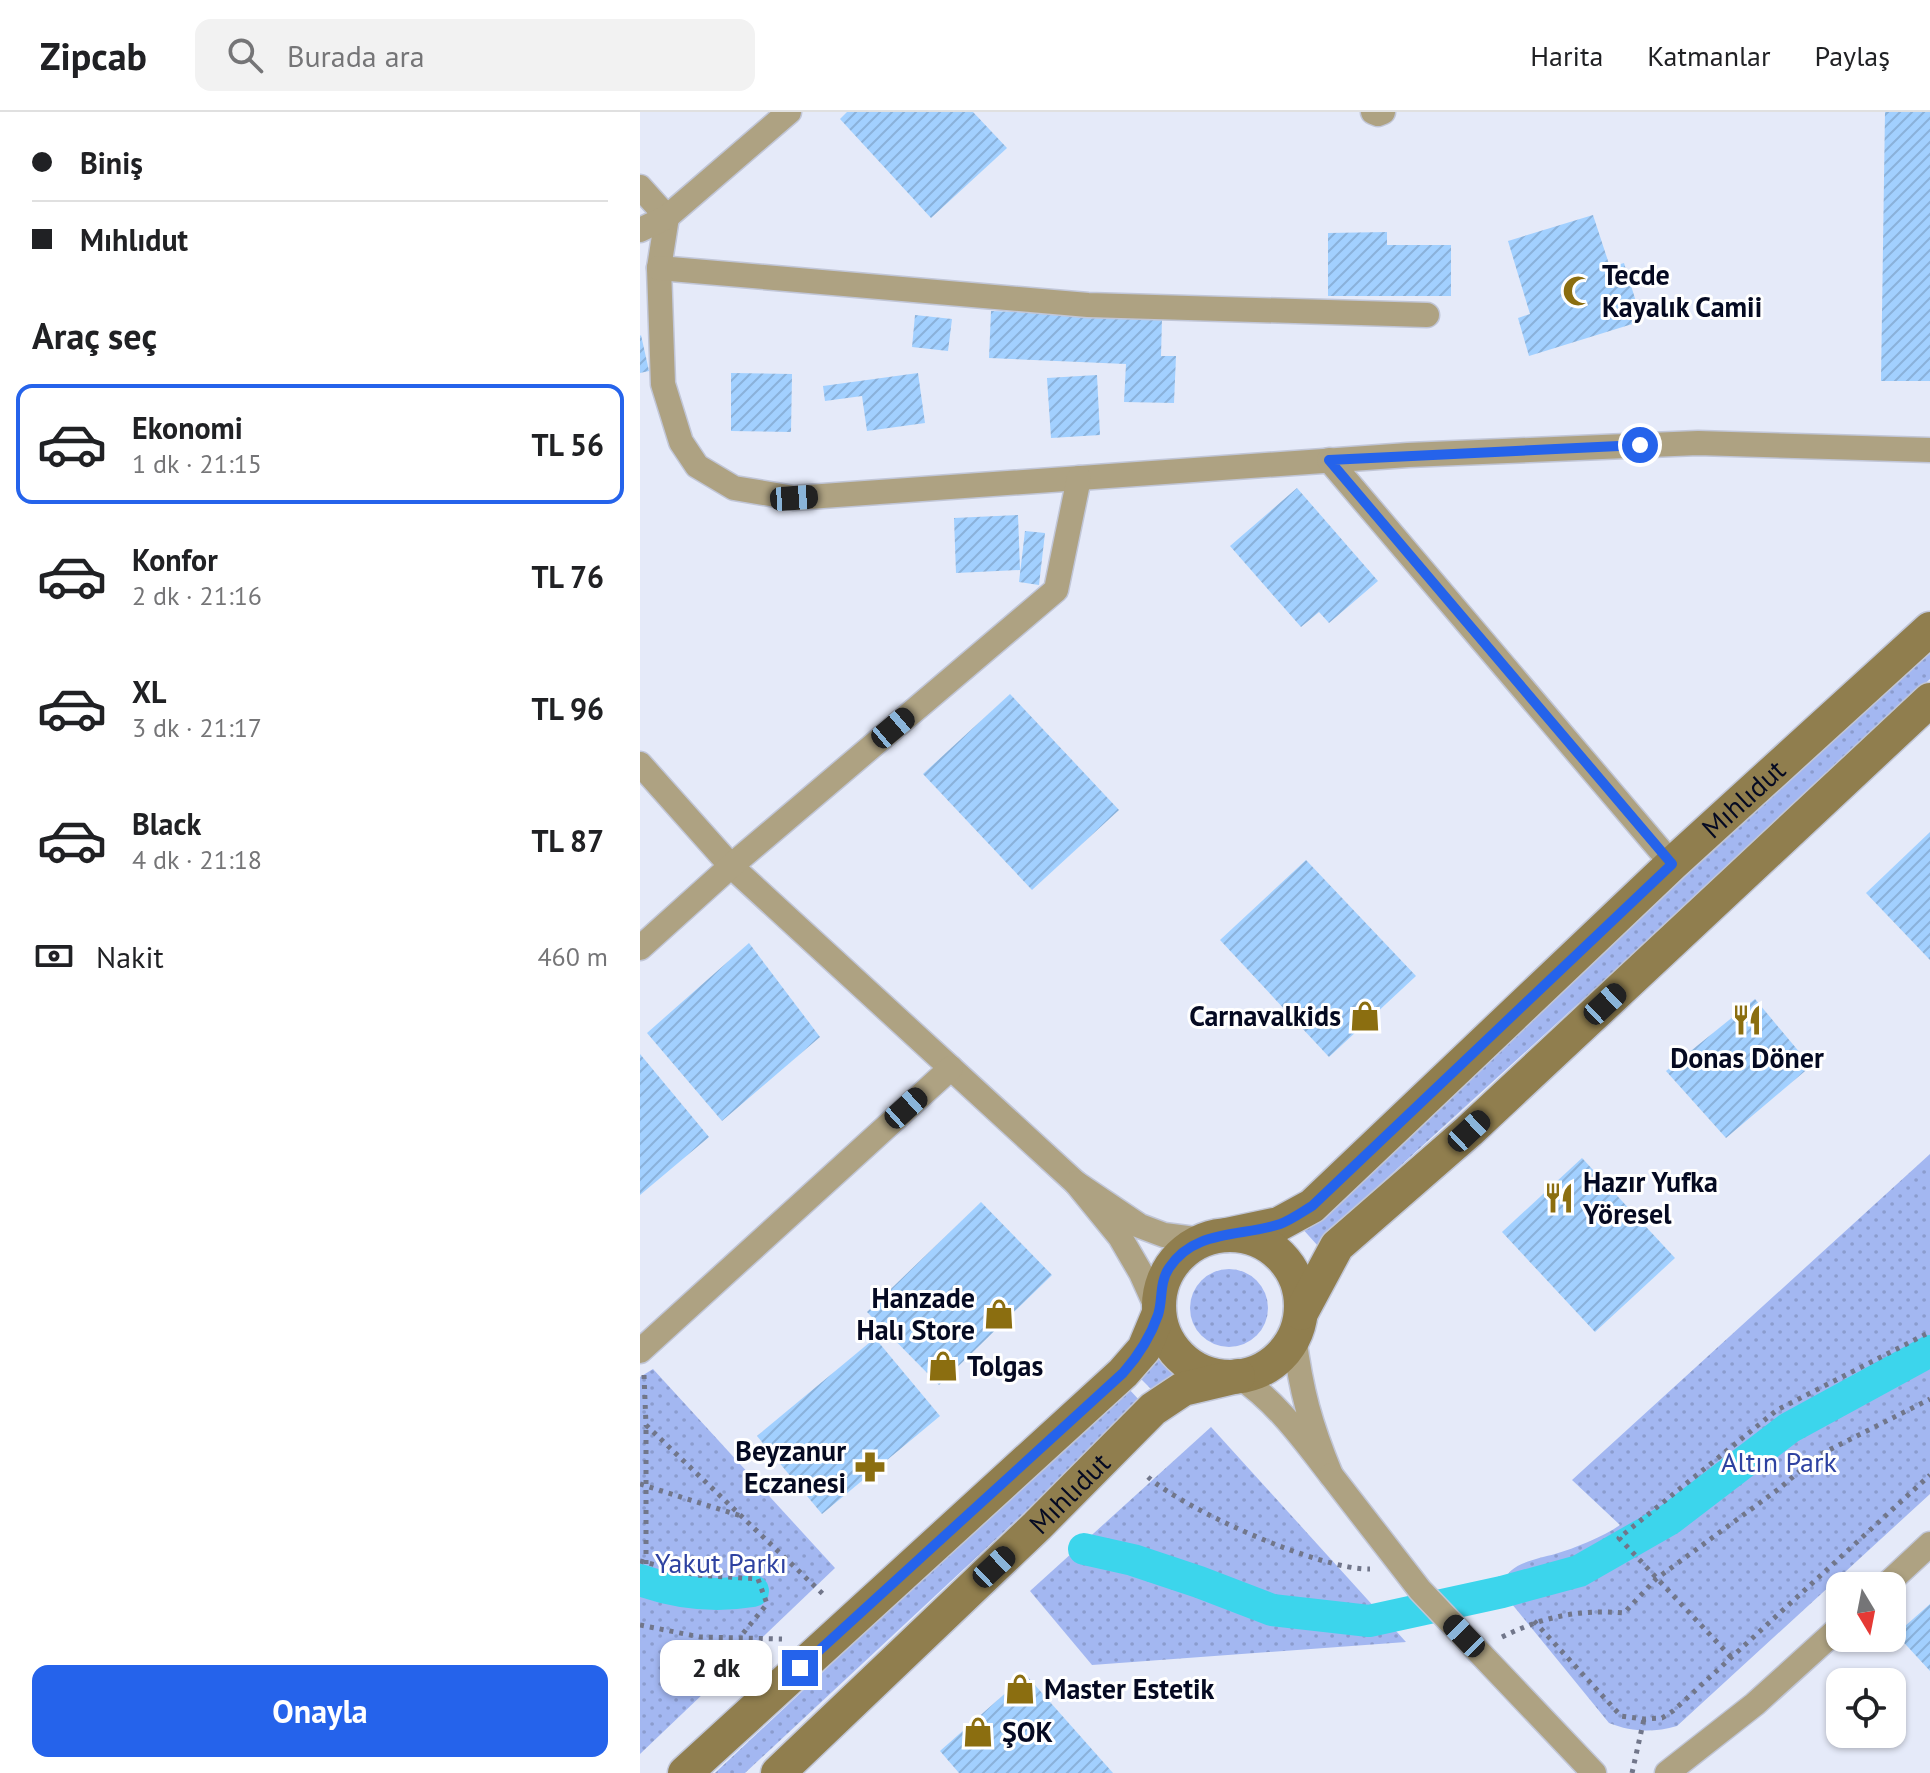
<!DOCTYPE html>
<html lang="tr">
<meta charset="utf-8">
<style>
:root{--surface:#fff;--page:#f2f2f2;--text:#202124;--muted:#757577;--line:#e0e0e0;--accent:#2563eb}
body{margin:0;font-family:"PT Sans",sans-serif;background:var(--page);color:var(--text);height:100vh;display:flex;flex-direction:column;font-size:30px;white-space:nowrap}
*{box-sizing:border-box;margin:0}
p{font-size:26px;color:var(--muted)}
.icon{flex:none;width:44px;height:44px;fill:none;stroke:currentColor;stroke-width:2;stroke-linecap:round;stroke-linejoin:round}
.map{position:relative;flex:1;overflow:hidden}
.details{display:flex;flex-direction:column;background:var(--surface);width:640px}
.details>*{flex:none}
.banner{display:grid;align-content:center;height:176px;padding:0 32px;background:var(--surface)}
.needle{width:52px;rotate:170deg}
.buttons{position:absolute;left:1186px;top:1460px;display:grid;gap:16px}
.buttons a{display:grid;place-items:center;width:80px;height:80px;border-radius:16px;background:var(--surface);box-shadow:0 2px 6px #0004;font-size:40px}
.end{position:absolute;width:36px;height:36px;margin:-18px;border:10px solid #2563eb;background:#fff;box-shadow:0 0 0 4px #fff}
.from{border-radius:50%}
.bubble{position:absolute;height:56px;border-radius:16px;background:var(--surface);box-shadow:0 2px 6px #0004;font-size:26px;font-weight:800;line-height:56px;text-align:center}
.car{position:absolute;width:24px;height:48px;margin:-24px -12px;border-radius:10px;box-shadow:0 0 6px 2px #0007;background:linear-gradient(#222 24%,#8ab4d8 0 40%,#222 0 76%,#8ab4d8 0 86%,#222 0)}
.banner b{display:flex;align-items:center;gap:28px;height:76px;font-size:30px}
.banner b+b{border-top:2px solid var(--line)}
.banner i{width:20px;height:20px;background:var(--text)}
ul{padding:0;list-style:none}
li{display:flex;align-items:center;gap:24px;height:120px;margin:0 16px 12px;padding:0 16px;border:4px solid transparent;border-radius:16px}
li div{flex:1}
li b{display:block;font-size:30px}
li em{font-style:normal;font-weight:800}
li.selected{border-color:var(--accent)}
li>.icon{width:72px;height:72px;stroke-width:1.5}
h2{padding:0 32px;font-size:36px;line-height:96px}
.pay{display:flex;align-items:center;gap:20px;height:88px;padding:0 32px;font-size:30px}
.pay p{margin-inline-start:auto}
.action{display:flex;gap:16px;margin-top:auto;padding:16px 32px}
.action a{flex:1;height:92px;border-radius:16px;background:var(--accent);color:#fff;font-size:32px;font-weight:800;line-height:92px;text-align:center}
header{display:flex;align-items:center;gap:48px;box-sizing:border-box;height:112px;padding:0 40px;background:var(--surface);border-bottom:2px solid var(--line)}
header strong{font-size:38px}
nav{display:flex;gap:44px;margin-inline-start:auto;font-size:28px}
.search{width:560px;height:72px;background:var(--page);display:flex;align-items:center;gap:20px;box-sizing:border-box;padding:0 28px;border-radius:16px;color:var(--muted);font-size:30px}
main{display:flex;flex:1;min-height:0}
.map>svg:first-child{display:block}
.grass{fill:url(#grass-dots)}
.lines{fill:none;stroke-linecap:round;stroke-linejoin:round}
.canal{stroke:#3cd5ec;stroke-width:32}
.building{fill:url(#building-hatch)}
.street-casing{stroke:#c1c6d7;stroke-width:27}
.secondary-casing{stroke:#c1c6d7;stroke-width:37}
.path{stroke:#71768a;stroke-width:5;stroke-dasharray:4 6;stroke-linecap:butt}
.street{stroke:#aea282;stroke-width:24}
.secondary{stroke:#907e4e;stroke-width:34}
.route{stroke:#2563eb;stroke-width:10}
.labels{text-anchor:middle;stroke-width:6;stroke-linejoin:round;paint-order:stroke}
.poi-label{font-size:28px;font-weight:bold;fill:#050a22;stroke:#fff;text-anchor:start}
.street-label{font-size:28px;fill:#050a22;stroke:#fff}
.park-label{font-size:28px;fill:#2e42a1;stroke:#fff}
</style>
<header>
<strong>Zipcab</strong>
<div class="search"><svg class="icon" aria-label="search" viewBox="0 0 24 24"><circle cx="10" cy="10" r="6"/><path d="M15 15l6 6"/></svg>Burada ara</div>
<nav><a>Harita</a><a>Katmanlar</a><a>Paylaş</a></nav>
</header>
<main>
<section class="details">
<div class="banner">
<b><i class="from"></i>Biniş</b>
<b><i></i>Mıhlıdut</b>
</div>
<h2>Araç seç</h2>
<ul>
<li class="selected"><svg class="icon" aria-label="car" viewBox="0 0 24 24"><path d="M5 17H2v-5l4-1 3-4h7l3 4 3 1v5h-3M9 17h6M6 11h13"/><circle cx="7" cy="17" r="2"/><circle cx="17" cy="17" r="2"/></svg><div><b>Ekonomi</b><p>1 dk · 21:15</p></div><em>TL 56</em></li>
<li><svg class="icon" aria-label="car" viewBox="0 0 24 24"><path d="M5 17H2v-5l4-1 3-4h7l3 4 3 1v5h-3M9 17h6M6 11h13"/><circle cx="7" cy="17" r="2"/><circle cx="17" cy="17" r="2"/></svg><div><b>Konfor</b><p>2 dk · 21:16</p></div><em>TL 76</em></li>
<li><svg class="icon" aria-label="car" viewBox="0 0 24 24"><path d="M5 17H2v-5l4-1 3-4h7l3 4 3 1v5h-3M9 17h6M6 11h13"/><circle cx="7" cy="17" r="2"/><circle cx="17" cy="17" r="2"/></svg><div><b>XL</b><p>3 dk · 21:17</p></div><em>TL 96</em></li>
<li><svg class="icon" aria-label="car" viewBox="0 0 24 24"><path d="M5 17H2v-5l4-1 3-4h7l3 4 3 1v5h-3M9 17h6M6 11h13"/><circle cx="7" cy="17" r="2"/><circle cx="17" cy="17" r="2"/></svg><div><b>Black</b><p>4 dk · 21:18</p></div><em>TL 87</em></li>
</ul>
<div class="pay"><svg class="icon" aria-label="cash" viewBox="0 0 24 24"><path d="M3 7h18v10H3z"/><circle cx="12" cy="12" r="2"/></svg>Nakit<p>460 m</p></div>
<div class="action"><a>Onayla</a></div>
</section>
<div class="map">
<svg width="1290" height="1661" viewBox="0 0 1290 1661">
<defs>
<pattern id="grass-dots" width="8" height="8" patternUnits="userSpaceOnUse" patternTransform="scale(2)"><rect width="8" height="8" fill="#a3b7f1"/><path d="M2 2h.1M6 6h.1" fill="none" stroke="#8b9cce" stroke-width="1.8" stroke-linecap="round"/></pattern>
<pattern id="building-hatch" width="6" height="6" patternUnits="userSpaceOnUse" patternTransform="scale(2)"><rect width="6" height="6" fill="#a2d0ff"/><path d="M-1 1l2-2M0 6l6-6M5 7l2-2" fill="none" stroke="#8ab1da"/></pattern>
</defs>
<rect width="100%" height="100%" fill="#e5eaf9"/>
<g class="grass">
<path d="M1290,536V567L1133,714L689,1119L678,1134L660,1114Z"/>
<path d="M1290,1042V1382L1037,1614C1013,1621 992,1620 969,1611L867,1486C853,1453 894,1448 915,1442C935,1436 963,1425 980,1413L932,1368Z"/>
<circle cx="589" cy="1196" r="39"/>
<path d="M518,1239L528,1255L539,1267L514,1280L497,1263Z"/>
<path d="M13,1257L195,1456L0,1642V1265Z"/>
<path d="M487,1275L502,1291L105,1661H75Z"/>
<path d="M571,1315L766,1530L452,1553L390,1479Z"/>
</g>
<g class="lines">
<g class="canal">
<path d="M444,1437L493,1448L559,1470L632,1498L729,1509L862,1480L939,1459L1030,1407L1149,1316L1290,1239"/>
<path d="M0,1468C36,1481 76,1485 113,1479"/>
</g>
</g>
<g class="building">
<path d="M207,0H333L367,36L291,106L200,7Z"/>
<path d="M1245,0H1290V269H1241Z"/>
<path d="M953,103L970,155L984,151L1002,209L889,244L878,206L890,202L868,129Z"/>
<path d="M747,120V133H811V184H688V121Z"/>
<path d="M351,199L522,206L521,244H536L534,291L484,290L486,252L349,246Z"/>
<path d="M275,203L312,207L308,239L272,235Z"/>
<path d="M1,223L9,259L0,261V224Z"/>
<path d="M91,261L152,262L151,320L91,319Z"/>
<path d="M278,261L285,311L227,319L222,284L185,289L183,274Z"/>
<path d="M457,263L460,323L411,326L407,266Z"/>
<path d="M657,376L738,469L689,511L679,500L661,515L590,434Z"/>
<path d="M378,403L380,458L316,461L314,406Z"/>
<path d="M385,419L405,421L399,473L379,470Z"/>
<path d="M370,582L479,698L392,778L283,662Z"/>
<path d="M1290,720V848L1226,781Z"/>
<path d="M666,748L776,864L689,945L580,828Z"/>
<path d="M109,831L180,925L82,1009L7,921Z"/>
<path d="M1115,887L1171,954L1086,1026L1026,959Z"/>
<path d="M0,942L69,1025L0,1083Z"/>
<path d="M942,1046L1035,1146L955,1220L862,1120Z"/>
<path d="M341,1090L412,1163L299,1273L227,1200Z"/>
<path d="M235,1226L300,1304L182,1402L117,1324Z"/>
<path d="M1290,1492V1559L1256,1522Z"/>
<path d="M386,1563L473,1661H319L300,1639Z"/>
</g>
<g class="lines">
<g class="street-casing">
<g id="street">
<path d="M733,0L738,2L743,0"/>
<path d="M0,75L27,105L19,156L23,272L41,330L57,354L94,376L154,386L768,343L1058,331L1290,338"/>
<path d="M0,118L27,105L149,0"/>
<path d="M19,156L448,193L787,203"/>
<path d="M689,348L1032,752"/>
<path d="M0,652L91,754L436,1071"/>
<path d="M0,836L91,754L416,478L439,366"/>
<path d="M519,1201L501,1161L480,1125L436,1071L500,1114L524,1123L563,1128"/>
<path d="M0,1239L311,956"/>
<path d="M598,1264C637,1290 663,1327 691,1363C670,1312 661,1279 654,1224"/>
<path d="M691,1363L780,1478L954,1661"/>
<path d="M1245,1474L1290,1432"/>
<path d="M1027,1661L1115,1592L1200,1515"/>
</g>
</g>
<g class="secondary-casing">
<g id="secondary">
<path id="s1" d="M587,1123L639,1112L672,1094L1032,752L1290,517"/>
<circle cx="590" cy="1194" r="71"/>
<path d="M661,1201L697,1134L829,1019L1290,588"/>
<path d="M45,1661L483,1261L504,1237L519,1201"/>
<path id="s2" d="M138,1661L397,1414L513,1297L543,1277L598,1264"/>
</g>
</g>
<g class="path">
<path d="M4,1263L6,1313L186,1485"/>
<path d="M508,1365C545,1398 680,1458 730,1457"/>
<path d="M0,1372L101,1404"/>
<path d="M0,1449L56,1463L118,1467L127,1492L100,1525"/>
<path d="M6,1452V1313"/>
<path d="M894,1509L981,1604L1004,1607L1022,1606L1033,1599L1290,1363"/>
<path d="M0,1513L60,1525L142,1527"/>
<path d="M862,1525C903,1505 938,1497 984,1501L1016,1467L1140,1376L1177,1344L1290,1287"/>
<path d="M1091,1545L979,1426L1137,1298L1290,1220"/>
<path d="M992,1661L1004,1607"/>
</g>
<use href="#street" class="street"/>
<use href="#secondary" class="secondary"/>
</g>
<g class="lines">
<path class="route" d="M160,1556L483,1261C499,1243 510,1226 518,1203C523,1188 519,1171 529,1156C554,1117 601,1125 640,1112C651,1108 662,1100 672,1094L1032,752L689,348L1000,333"/>
</g>
<defs>
<g id="mosque-bare" transform="scale(2.4)"><path d="M3.5-4.9A6 6 0 1 0 3.5 4.9A5 5 0 1 1 3.5-4.9Z" fill="#8b6e10" stroke="#fff" stroke-width="2.5" paint-order="stroke"/></g>
<g id="shop-bare" transform="scale(2.4)"><path d="M-5-2.5h2.3a2.7 3.5 0 0 1 5.4 0H5L5.5 6h-11ZM-1.5-2.5h3a1.5 2.3 0 0 0-3 0Z" fill="#8b6e10" stroke="#fff" stroke-width="2.5" paint-order="stroke"/></g>
<g id="restaurant-bare" transform="scale(2.4)"><path d="M-5-6h1v4h1v-4h1v4h1v-4h1v5L-1.5 .5V6h-2V.5L-5-1ZM5-6V6H3V1.5H1.5Q1.5-4 5-6Z" fill="#8b6e10" stroke="#fff" stroke-width="2.5" paint-order="stroke"/></g>
<g id="pharmacy-bare" transform="scale(2.4)"><path d="M-2-6h4v4h4v4h-4v4h-4v-4h-4v-4h4Z" fill="#8b6e10" stroke="#fff" stroke-width="2.5" paint-order="stroke"/></g>
</defs>
<g fill-rule="evenodd">
<use href="#mosque-bare" x="938" y="179"/>
<use href="#shop-bare" x="725" y="904"/>
<use href="#restaurant-bare" x="1107" y="908"/>
<use href="#restaurant-bare" x="919" y="1086"/>
<use href="#shop-bare" x="359" y="1202"/>
<use href="#shop-bare" x="303" y="1254"/>
<use href="#pharmacy-bare" x="230" y="1355"/>
<use href="#shop-bare" x="380" y="1577"/>
<use href="#shop-bare" x="338" y="1620"/>
</g>
<g class="labels">
<g class="poi-label">
<text x="962" y="173">Tecde<tspan x="962" dy="32">Kayalık Camii</tspan></text>
<text x="701" y="914" text-anchor="end">Carnavalkids</text>
<text x="1107" y="956" text-anchor="middle">Donas Döner</text>
<text x="943" y="1080">Hazır Yufka<tspan x="943" dy="32">Yöresel</tspan></text>
<text x="335" y="1196" text-anchor="end">Hanzade<tspan x="335" dy="32">Halı Store</tspan></text>
<text x="327" y="1264">Tolgas</text>
<text x="206" y="1349" text-anchor="end">Beyzanur<tspan x="206" dy="32">Eczanesi</tspan></text>
<text x="404" y="1587">Master Estetik</text>
<text x="362" y="1630">ŞOK</text>
</g>
<g class="street-label">
<text dy="10" stroke="none"><textPath href="#s1" startOffset="684">Mıhlıdut</textPath></text>
<text dy="10" stroke="none"><textPath href="#s2" startOffset="404">Mıhlıdut</textPath></text>
</g>
<g class="park-label">
<text x="1139" y="1360">Altın Park</text>
<text x="81" y="1461">Yakut Parkı</text>
</g>
</g>
</svg>
<div class="buttons">
<a><svg class="needle" viewBox="-14 -14 28 28"><path d="M0-13l5 13h-10z" fill="#e53935"/><path d="M0 13l5-13h-10z" fill="#757577"/></svg></a>
<a><svg class="icon" aria-label="locate" viewBox="0 0 24 24"><circle cx="12" cy="12" r="6"/><path d="M12 2v4M12 18v4M2 12h4M18 12h4"/></svg></a>
</div>
<i class="end from" style="left:1000px;top:333px"></i>
<i class="end" style="left:160px;top:1556px"></i>
<div class="bubble" style="left:20px;top:1528px;width:112px">2 dk</div>
<i class="car" style="left:154px;top:386px;rotate:86deg"></i>
<i class="car" style="left:253px;top:616px;rotate:50deg"></i>
<i class="car" style="left:965px;top:892px;rotate:47deg"></i>
<i class="car" style="left:266px;top:996px;rotate:48deg"></i>
<i class="car" style="left:829px;top:1019px;rotate:47deg"></i>
<i class="car" style="left:354px;top:1455px;rotate:47deg"></i>
<i class="car" style="left:824px;top:1524px;rotate:316deg"></i>
</div>
</main>
